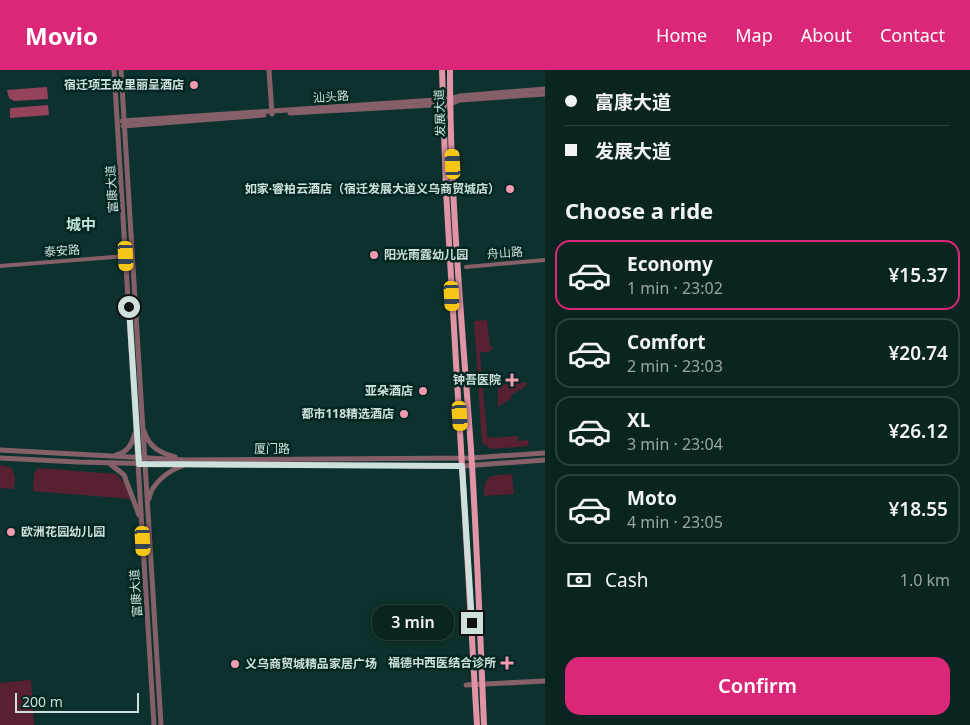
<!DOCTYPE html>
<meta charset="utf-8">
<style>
:root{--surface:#0a2521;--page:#18312e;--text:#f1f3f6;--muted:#99a5a5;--line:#2a423f;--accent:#db2777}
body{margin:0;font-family:"Noto Sans","Noto Sans SC",sans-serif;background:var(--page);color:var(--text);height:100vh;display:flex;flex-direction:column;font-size:19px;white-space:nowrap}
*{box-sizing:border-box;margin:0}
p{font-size:16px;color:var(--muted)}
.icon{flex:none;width:28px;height:28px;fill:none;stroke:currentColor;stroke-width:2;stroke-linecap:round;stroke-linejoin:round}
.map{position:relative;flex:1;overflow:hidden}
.panel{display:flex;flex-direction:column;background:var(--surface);width:425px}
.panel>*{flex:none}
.hud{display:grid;align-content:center;height:110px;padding:0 20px;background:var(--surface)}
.scale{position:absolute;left:15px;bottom:12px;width:124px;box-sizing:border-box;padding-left:5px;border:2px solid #cde0dc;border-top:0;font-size:14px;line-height:18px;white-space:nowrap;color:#cde0dc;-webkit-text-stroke:4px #022722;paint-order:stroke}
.end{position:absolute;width:22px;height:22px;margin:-11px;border:6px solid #cde0dc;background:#111;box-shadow:0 0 0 2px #111}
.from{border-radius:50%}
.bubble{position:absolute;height:35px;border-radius:15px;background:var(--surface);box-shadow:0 2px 12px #0003,0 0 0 1px var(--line);font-size:16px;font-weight:600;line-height:35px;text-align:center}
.car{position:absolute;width:15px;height:30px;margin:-15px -8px;border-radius:6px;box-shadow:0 0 4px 1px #0007;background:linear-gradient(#f5c518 24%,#345 0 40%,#f5c518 0 76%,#345 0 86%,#f5c518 0)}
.hud b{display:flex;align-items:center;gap:18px;height:48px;font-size:19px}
.hud b+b{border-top:1px solid var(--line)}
.hud i{width:12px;height:12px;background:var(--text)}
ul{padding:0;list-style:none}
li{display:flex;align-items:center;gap:15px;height:70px;margin:0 10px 8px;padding:0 10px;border:2px solid var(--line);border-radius:15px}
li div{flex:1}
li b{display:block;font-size:19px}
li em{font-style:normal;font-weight:600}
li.active{border-color:var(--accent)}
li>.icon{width:45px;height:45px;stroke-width:1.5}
h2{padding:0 20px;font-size:22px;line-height:60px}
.pay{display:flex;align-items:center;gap:12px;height:55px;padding:0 20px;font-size:19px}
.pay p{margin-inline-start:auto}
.button{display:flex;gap:10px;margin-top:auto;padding:10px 20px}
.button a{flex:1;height:58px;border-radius:15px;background:var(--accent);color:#fff;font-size:20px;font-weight:600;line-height:58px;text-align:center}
header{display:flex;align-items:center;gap:30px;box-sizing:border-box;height:70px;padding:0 25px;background:var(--accent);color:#fff}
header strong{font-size:24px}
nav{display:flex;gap:28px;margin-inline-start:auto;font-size:18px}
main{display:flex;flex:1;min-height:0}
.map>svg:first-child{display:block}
.green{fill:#582132}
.forest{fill:#95435a}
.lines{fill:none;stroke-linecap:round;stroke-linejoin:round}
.minor{stroke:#866069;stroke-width:4}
.tertiary{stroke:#866069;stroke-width:5}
.primary{stroke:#e294a7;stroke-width:6}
.route{stroke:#cde0dc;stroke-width:6}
.poi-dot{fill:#f29ab0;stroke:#022722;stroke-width:2}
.labels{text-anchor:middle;stroke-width:5;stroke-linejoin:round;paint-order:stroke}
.poi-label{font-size:12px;font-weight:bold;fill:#cde0dc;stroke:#022722;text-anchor:end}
.street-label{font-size:12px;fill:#cde0dc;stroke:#022722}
.quarter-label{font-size:15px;font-weight:bold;fill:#bee6dd;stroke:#022722}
</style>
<header>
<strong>Movio</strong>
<nav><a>Home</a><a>Map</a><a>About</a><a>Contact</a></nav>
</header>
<main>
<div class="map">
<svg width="545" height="655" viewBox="0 0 545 655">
<rect width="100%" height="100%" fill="#0d312c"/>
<g class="green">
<path d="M487,250L490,277H494L489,282H480L487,366L490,368L518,366V371L528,370L529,376L491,379L482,373L474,251Z"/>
<path d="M526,312V316L511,325L512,328L498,337V315Z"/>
<path d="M0,395L12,398L15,408L14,419L0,418Z"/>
<path d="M38,398L116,404L125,414L131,429L33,421L34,403Z"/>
<path d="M512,404L514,424L484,426C484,402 492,406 512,404Z"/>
<path d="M31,610L34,655H0V613Z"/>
</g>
<g class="forest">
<path d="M47,17L48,29L14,31L9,28L7,20Z"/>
<path d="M48,35L49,45L10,48V39L11,38Z"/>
</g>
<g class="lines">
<g class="minor">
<path d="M0,196L126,186"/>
<path d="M466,197L545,190"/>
</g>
<g class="tertiary">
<path d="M114,0L154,655"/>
<path d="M121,0L161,655"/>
<path d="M269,0L272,44"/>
<path d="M290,43L450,34L460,30L545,24"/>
<path d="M122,51L450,29L460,26L545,19"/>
<path d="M123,56L264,45"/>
<path d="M144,361C149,377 160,383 175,387"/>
<path d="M0,380L186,390L471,388L545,383"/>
<path d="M116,385C128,382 132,374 135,363"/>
<path d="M0,388L78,392L208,395L463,396L545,390"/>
<path d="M109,393L124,405L139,445"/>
<path d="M149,429C151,414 168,401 182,396"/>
<path d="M466,615L545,611"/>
</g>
<g class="primary">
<path d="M442,0L446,120L477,655"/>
<path d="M450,0C450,126 462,253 471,379C477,471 480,563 484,655"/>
</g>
</g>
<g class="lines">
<path class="route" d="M129,237L139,394L462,396L472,553"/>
</g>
<g class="poi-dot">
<circle cx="194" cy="15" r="5"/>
<circle cx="510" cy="119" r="5"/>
<circle cx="374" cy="185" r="5"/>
<path d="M509.5 302.5h5v5h5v5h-5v5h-5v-5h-5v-5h5z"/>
<circle cx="423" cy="321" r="5"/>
<circle cx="404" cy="344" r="5"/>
<circle cx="11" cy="462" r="5"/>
<path d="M504.5 585.5h5v5h5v5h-5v5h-5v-5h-5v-5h5z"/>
<circle cx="235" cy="594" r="5"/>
</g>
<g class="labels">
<g class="poi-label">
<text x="184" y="19">宿迁项王故里丽呈酒店</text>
<text x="500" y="123">如家·睿柏云酒店（宿迁发展大道义乌商贸城店）</text>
<text x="384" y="189" text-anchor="start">阳光雨露幼儿园</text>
<text x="501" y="314">钟吾医院</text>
<text x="413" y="325">亚朵酒店</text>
<text x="394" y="348">都市118精选酒店</text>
<text x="21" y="466" text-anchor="start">欧洲花园幼儿园</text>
<text x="496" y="597">福德中西医结合诊所</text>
<text x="245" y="598" text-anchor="start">义乌商贸城精品家居广场</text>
</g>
<g class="street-label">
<text transform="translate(331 27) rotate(-4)" y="4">汕头路</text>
<text transform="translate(440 43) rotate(-92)" y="4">发展大道</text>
<text transform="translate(112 119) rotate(-94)" y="4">富康大道</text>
<text transform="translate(62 181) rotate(-4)" y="4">泰安路</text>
<text transform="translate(505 183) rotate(-4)" y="4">舟山路</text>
<text x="272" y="383">厦门路</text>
<text transform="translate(136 523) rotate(-94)" y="4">富康大道</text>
</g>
<g class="quarter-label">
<text x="81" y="160">城中</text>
</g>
</g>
</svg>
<div class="scale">200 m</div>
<i class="end from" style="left:129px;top:237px"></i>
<i class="end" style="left:472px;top:553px"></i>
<div class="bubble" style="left:372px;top:535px;width:82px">3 min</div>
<i class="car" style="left:453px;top:94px;rotate:357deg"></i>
<i class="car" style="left:126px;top:186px;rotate:177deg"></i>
<i class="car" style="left:452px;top:226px;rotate:177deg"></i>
<i class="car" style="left:460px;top:346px;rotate:176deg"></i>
<i class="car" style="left:143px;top:471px;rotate:177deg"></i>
</div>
<section class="panel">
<div class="hud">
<b><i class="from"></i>富康大道</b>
<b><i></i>发展大道</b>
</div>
<h2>Choose a ride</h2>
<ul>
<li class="active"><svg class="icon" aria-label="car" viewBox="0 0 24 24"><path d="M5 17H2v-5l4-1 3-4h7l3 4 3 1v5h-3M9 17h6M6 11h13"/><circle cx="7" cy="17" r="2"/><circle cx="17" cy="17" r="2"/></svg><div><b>Economy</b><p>1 min · 23:02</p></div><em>¥15.37</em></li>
<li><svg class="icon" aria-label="car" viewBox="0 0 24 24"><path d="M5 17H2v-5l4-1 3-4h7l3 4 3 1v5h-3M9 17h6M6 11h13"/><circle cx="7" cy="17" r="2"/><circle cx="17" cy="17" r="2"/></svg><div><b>Comfort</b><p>2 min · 23:03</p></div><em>¥20.74</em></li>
<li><svg class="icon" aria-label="car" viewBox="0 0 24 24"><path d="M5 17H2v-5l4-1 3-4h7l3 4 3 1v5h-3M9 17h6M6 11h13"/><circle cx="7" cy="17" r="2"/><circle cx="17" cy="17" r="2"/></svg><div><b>XL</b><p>3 min · 23:04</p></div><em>¥26.12</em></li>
<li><svg class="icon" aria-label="car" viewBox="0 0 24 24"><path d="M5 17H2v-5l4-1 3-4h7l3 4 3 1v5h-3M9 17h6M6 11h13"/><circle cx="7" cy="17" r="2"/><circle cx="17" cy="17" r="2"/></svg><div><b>Moto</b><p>4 min · 23:05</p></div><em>¥18.55</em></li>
</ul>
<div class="pay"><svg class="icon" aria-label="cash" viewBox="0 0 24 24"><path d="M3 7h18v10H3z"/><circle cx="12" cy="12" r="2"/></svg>Cash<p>1.0 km</p></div>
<div class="button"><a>Confirm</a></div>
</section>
</main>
